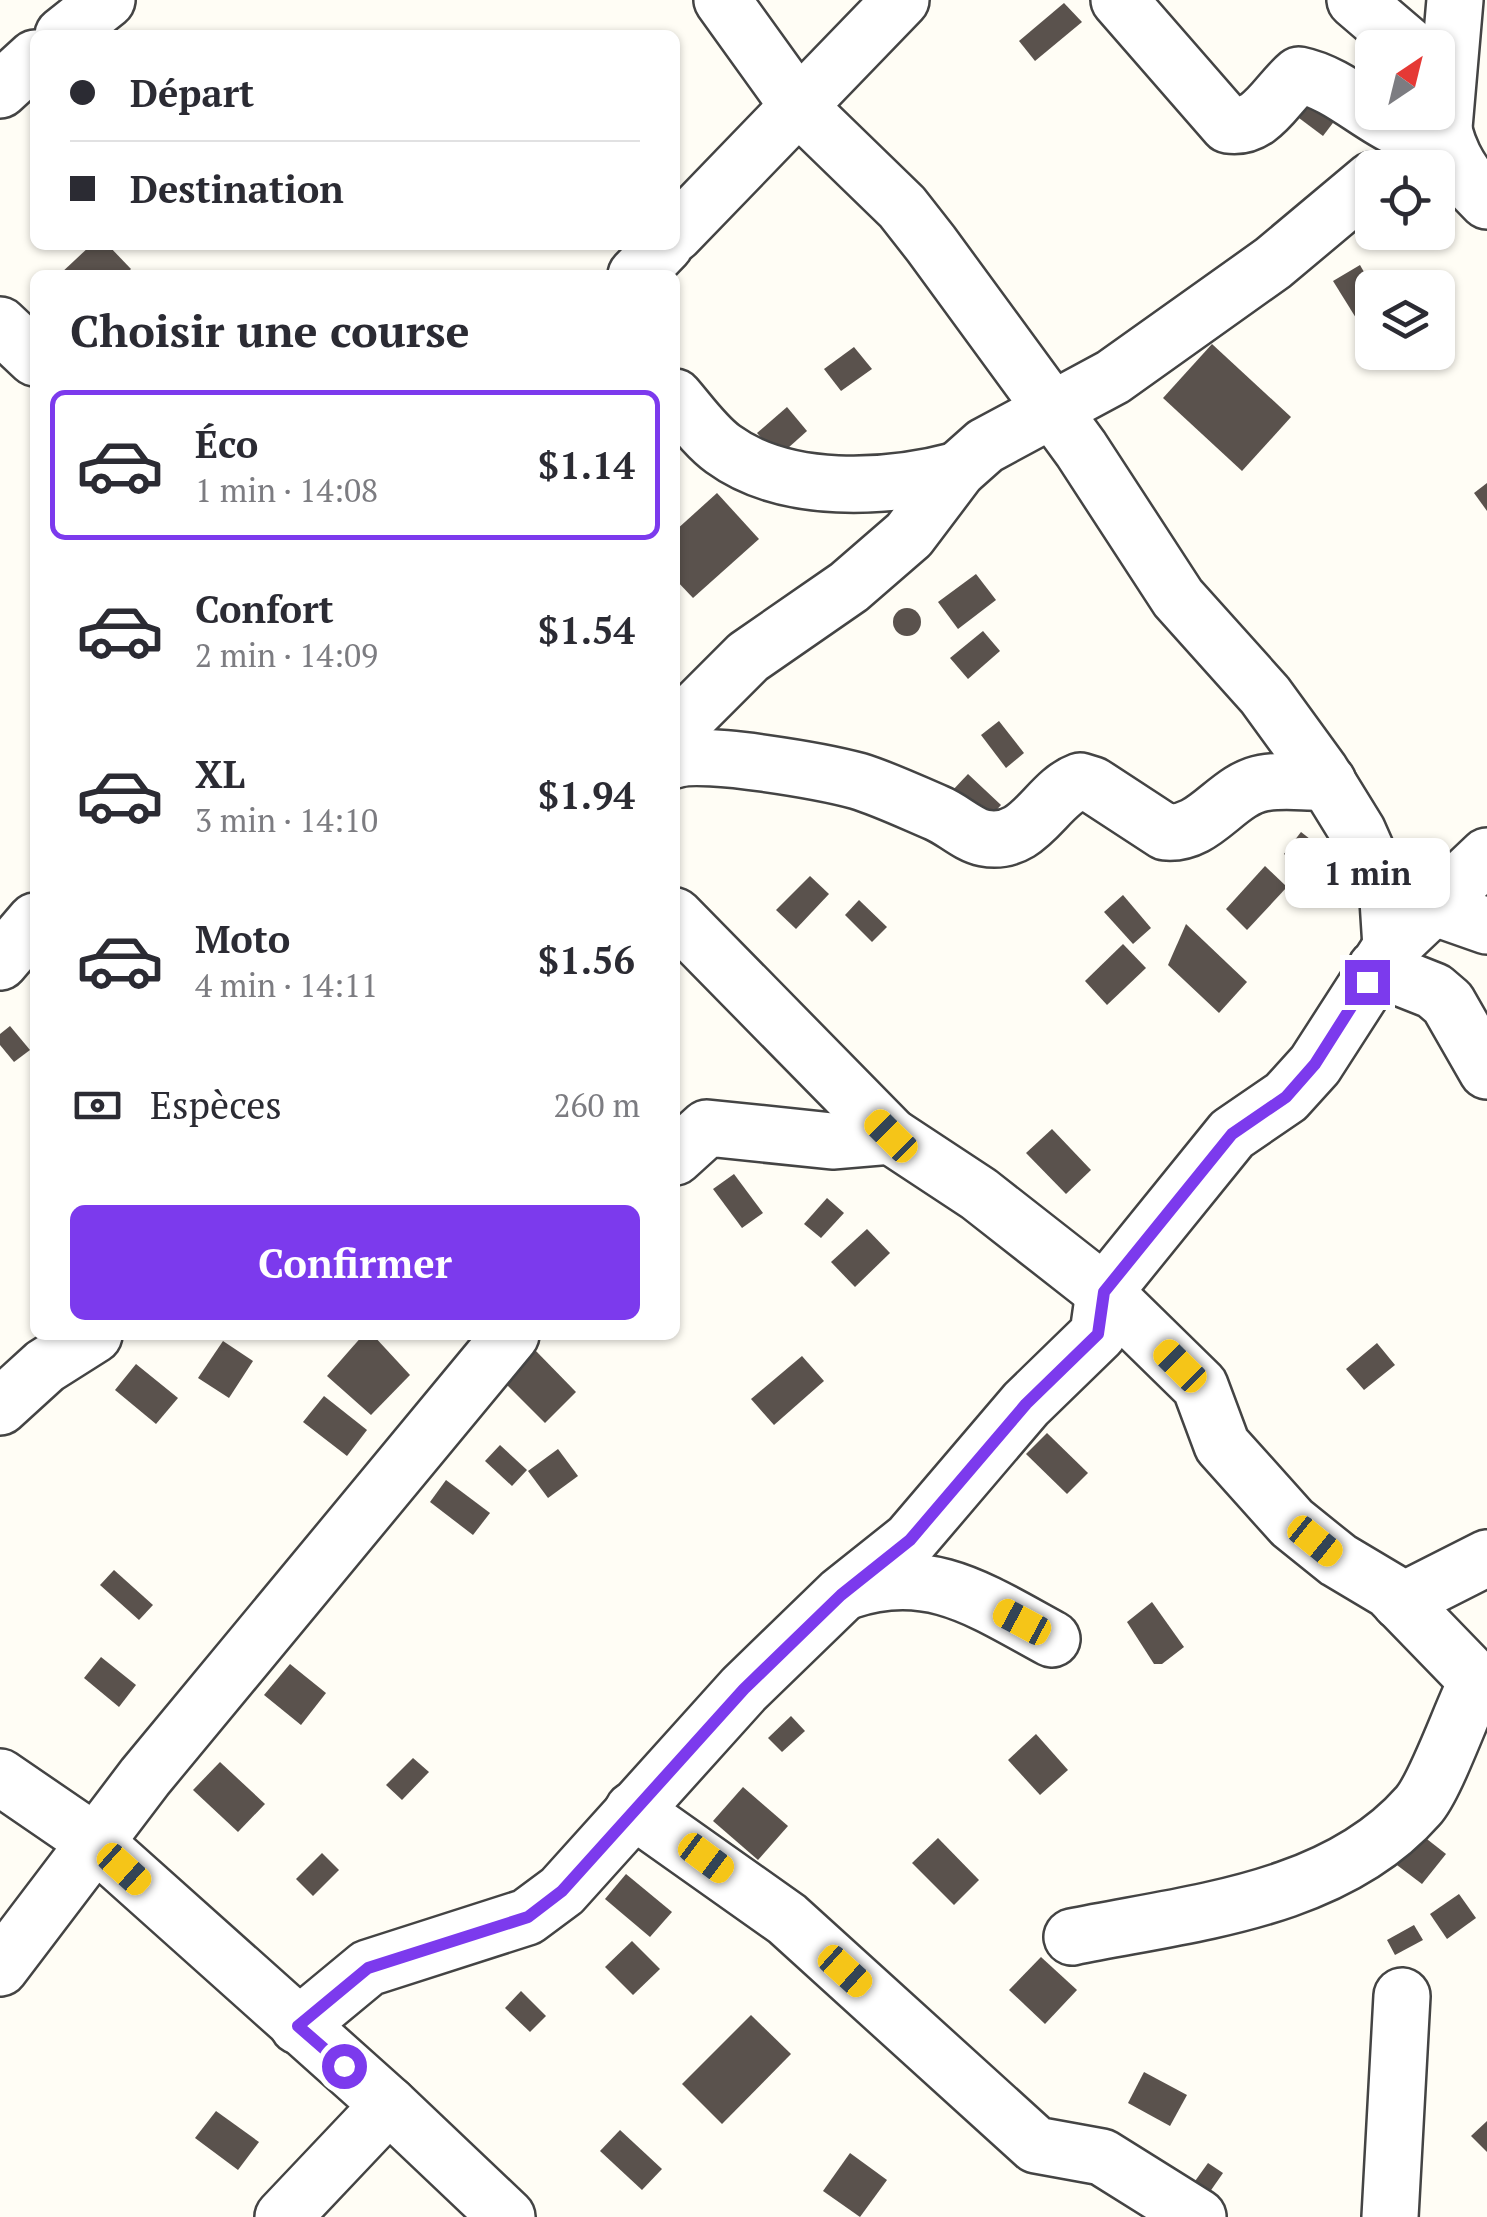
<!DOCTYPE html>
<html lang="fr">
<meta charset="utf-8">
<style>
:root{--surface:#fff;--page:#f7f7f7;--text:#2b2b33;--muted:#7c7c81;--line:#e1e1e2;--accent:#7c3aed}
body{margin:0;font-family:"PT Serif",serif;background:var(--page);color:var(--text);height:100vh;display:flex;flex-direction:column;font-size:38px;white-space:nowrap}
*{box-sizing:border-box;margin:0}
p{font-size:32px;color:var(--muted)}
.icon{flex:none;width:55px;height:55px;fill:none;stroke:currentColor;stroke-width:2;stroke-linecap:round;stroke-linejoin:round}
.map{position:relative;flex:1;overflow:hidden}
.drawer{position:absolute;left:30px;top:270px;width:650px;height:1070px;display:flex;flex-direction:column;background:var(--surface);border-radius:15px;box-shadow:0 2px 8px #0004}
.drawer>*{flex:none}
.guide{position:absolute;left:30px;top:30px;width:650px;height:220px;border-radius:15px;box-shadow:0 2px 8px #0004;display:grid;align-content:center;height:220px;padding:0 40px;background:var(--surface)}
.needle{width:65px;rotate:35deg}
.fabs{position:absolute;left:1355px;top:30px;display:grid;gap:20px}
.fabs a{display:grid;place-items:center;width:100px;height:100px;border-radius:15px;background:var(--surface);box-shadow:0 2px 8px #0004;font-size:50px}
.end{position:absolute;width:45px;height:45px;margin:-22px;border:12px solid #7c3aed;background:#fff;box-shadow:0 0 0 5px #fff}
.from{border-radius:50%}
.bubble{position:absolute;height:70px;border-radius:15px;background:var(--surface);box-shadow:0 2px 8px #0004;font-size:32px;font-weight:700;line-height:70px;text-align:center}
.car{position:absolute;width:30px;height:60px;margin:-30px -15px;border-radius:12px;box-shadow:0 0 8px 2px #0007;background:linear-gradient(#f5c518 24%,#345 0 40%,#f5c518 0 76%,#345 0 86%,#f5c518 0)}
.guide b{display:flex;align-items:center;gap:35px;height:95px;font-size:38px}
.guide b+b{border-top:2px solid var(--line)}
.guide i{width:25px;height:25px;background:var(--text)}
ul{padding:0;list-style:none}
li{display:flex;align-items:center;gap:30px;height:150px;margin:0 20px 15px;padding:0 20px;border:5px solid transparent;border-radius:15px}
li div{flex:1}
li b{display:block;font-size:38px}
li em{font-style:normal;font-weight:700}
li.active{border-color:var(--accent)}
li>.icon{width:90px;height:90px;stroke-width:1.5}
h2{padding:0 40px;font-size:45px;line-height:120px}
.pay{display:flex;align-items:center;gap:25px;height:110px;padding:0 40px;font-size:38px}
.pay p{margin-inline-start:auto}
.cta{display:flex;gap:20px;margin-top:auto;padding:20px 40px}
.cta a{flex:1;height:115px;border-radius:15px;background:var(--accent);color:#fff;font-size:40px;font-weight:700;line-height:115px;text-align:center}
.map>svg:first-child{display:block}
.building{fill:#5a524d}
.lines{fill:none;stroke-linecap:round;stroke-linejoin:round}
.minor-casing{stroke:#444;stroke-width:60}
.minor{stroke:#fff;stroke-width:55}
.route{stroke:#7c3aed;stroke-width:12}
</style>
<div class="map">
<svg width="1487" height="2217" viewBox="0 0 1487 2217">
<rect width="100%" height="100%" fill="#fffdf5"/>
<g class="building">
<path d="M1064,3L1082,22L1035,61L1019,41Z"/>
<path d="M1302,82L1342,111L1323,136L1283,106Z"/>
<path d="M91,245H108L131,269L125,275H59Z"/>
<path d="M1360,265L1372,286V308L1356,318L1333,281Z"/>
<path d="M1212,344L1291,417L1242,471L1163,398Z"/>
<path d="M854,347L872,369L841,391L824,369Z"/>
<path d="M787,407L807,431L778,457L757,433Z"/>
<path d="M1487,483V511L1474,493Z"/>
<path d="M717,493L759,539L693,598L675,579V531Z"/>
<path d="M976,574L996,600L958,629L938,602Z"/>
<circle cx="907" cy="622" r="14"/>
<path d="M983,631L1000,651L968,679L950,658Z"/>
<path d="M999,721L1024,753L1006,768L981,735Z"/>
<path d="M968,774L1001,805L985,823L951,792Z"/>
<path d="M1301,832L1337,860L1320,881L1284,854Z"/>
<path d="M1265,866L1287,887L1247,930L1226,909Z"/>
<path d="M810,876L829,894L796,929L776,910Z"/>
<path d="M1123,895L1151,928L1133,944L1104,912Z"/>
<path d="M859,900L887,927L872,942L845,915Z"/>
<path d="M1186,924L1247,982L1219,1013L1168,965Z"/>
<path d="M1123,944L1146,968L1107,1005L1085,981Z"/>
<path d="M10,1026L30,1050L14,1062L0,1045V1034Z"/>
<path d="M1052,1129L1091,1170L1066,1194L1026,1153Z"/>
<path d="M734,1174L763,1213L742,1228L713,1189Z"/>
<path d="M827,1198L844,1213L821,1238L804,1224Z"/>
<path d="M867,1229L890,1253L855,1287L831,1262Z"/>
<path d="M363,1335H373L410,1375L371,1415L327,1376Z"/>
<path d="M223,1341L253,1361L229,1398L198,1378Z"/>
<path d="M1377,1343L1395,1365L1364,1390L1346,1369Z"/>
<path d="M534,1349L576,1392L545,1423L502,1380Z"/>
<path d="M802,1356L824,1381L774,1425L751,1399Z"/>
<path d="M136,1364L178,1398L156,1424L115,1390Z"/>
<path d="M324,1396L367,1430L347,1456L303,1422Z"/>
<path d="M1047,1433L1088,1473L1067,1494L1026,1454Z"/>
<path d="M500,1445L527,1470L512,1486L485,1461Z"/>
<path d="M558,1449L578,1476L548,1498L528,1471Z"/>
<path d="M446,1480L490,1513L473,1535L430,1502Z"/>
<path d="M114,1570L153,1605L139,1620L100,1585Z"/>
<path d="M1152,1602L1184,1647L1162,1664H1154L1127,1622Z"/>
<path d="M101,1657L136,1685L119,1707L84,1678Z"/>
<path d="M290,1664L326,1693L301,1725L264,1695Z"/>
<path d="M791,1716L805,1731L782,1752L768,1738Z"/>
<path d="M1036,1734L1068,1770L1040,1795L1008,1760Z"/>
<path d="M413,1758L429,1772L402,1800L386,1785Z"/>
<path d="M220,1762L265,1804L238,1832L193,1790Z"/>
<path d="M743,1787L788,1826L758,1860L713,1821Z"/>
<path d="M1409,1825L1446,1854L1422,1884L1385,1856Z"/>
<path d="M938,1838L979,1880L954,1905L912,1863Z"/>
<path d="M322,1853L339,1870L313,1896L296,1879Z"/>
<path d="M626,1874L672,1912L650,1937L605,1899Z"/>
<path d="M1459,1894L1476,1918L1447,1939L1430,1914Z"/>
<path d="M1414,1925L1423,1940L1395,1955L1387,1940Z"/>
<path d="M632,1941L660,1969L633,1995L605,1967Z"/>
<path d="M1041,1957L1077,1990L1045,2024L1009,1990Z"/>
<path d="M521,1991L546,2016L530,2032L505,2008Z"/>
<path d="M751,2015L791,2054L722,2124L682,2084Z"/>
<path d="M1144,2072L1187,2095L1170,2126L1128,2103Z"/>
<path d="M216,2111L259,2142L238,2170L195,2138Z"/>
<path d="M1487,2121V2152L1471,2136Z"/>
<path d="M620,2130L662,2169L642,2190L600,2151Z"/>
<path d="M850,2153L887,2180L860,2217L823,2191Z"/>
<path d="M1208,2163L1223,2173L1200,2206L1185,2195Z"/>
</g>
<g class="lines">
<g class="minor-casing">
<g id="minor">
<path d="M722,0L799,107L902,207L931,244L1081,449L1178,598L1265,695L1321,772L1358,832L1388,900L1391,947"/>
<path d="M1119,0L1228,125C1262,130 1276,94 1299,75C1352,86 1386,139 1443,139"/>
<path d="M1355,0L1411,48"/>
<path d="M63,35L107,0"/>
<path d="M0,90L35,58"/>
<path d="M1439,104C1444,145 1457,172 1487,201"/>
<path d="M1443,139L1455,0"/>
<path d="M675,234L901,0"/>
<path d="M636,275L665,245"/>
<path d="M0,325L35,358"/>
<path d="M675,397C689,413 705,436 723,449C786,495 887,489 958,470"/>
<path d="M675,730L748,657L849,587L909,535L958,470L985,446L1113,377L1273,263L1372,180"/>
<path d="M675,760C704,750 825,772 858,781C884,789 911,802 937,813C952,819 968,835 984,838C1031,847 1045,794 1080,781L1093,785L1165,832C1206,836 1225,790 1263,783C1283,779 1307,783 1328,782"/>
<path d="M1430,906L1487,926"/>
<path d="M675,916L891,1136L979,1194L1104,1292L1200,1386L1222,1445L1292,1523L1338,1560L1390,1591L1487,1691"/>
<path d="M0,962L35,921"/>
<path d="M1376,968L1434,991L1448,1003L1487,1071"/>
<path d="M675,1157L707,1128L832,1141L891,1136"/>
<path d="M0,1407L45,1366L94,1335"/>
<path d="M848,1591C929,1563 982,1601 1052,1639"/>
<path d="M1400,1602L1487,1558"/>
<path d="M0,1777L95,1842L389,2105L283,2217"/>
<path d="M633,1810L787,1919L1036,2145L1102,2157L1198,2217"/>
<path d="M1072,1937C1188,1913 1334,1902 1418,1806C1436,1786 1462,1710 1477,1681"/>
<path d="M0,1968L145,1777L511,1335"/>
<path d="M298,2026L368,1968L527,1917L562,1891L744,1689L841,1595L910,1540L1026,1404L1098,1334L1104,1292L1232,1134L1286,1097L1315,1065L1391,947L1487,856"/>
<path d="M389,2105L507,2217"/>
<path d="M1390,2217L1402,1996"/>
</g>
</g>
<use href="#minor" class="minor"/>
</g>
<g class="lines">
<path class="route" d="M344,2066L298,2026L368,1968L528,1917L562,1891L744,1689L841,1595L910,1540L1026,1404L1098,1334L1104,1292L1232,1134L1286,1097L1315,1064L1367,982"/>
</g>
</svg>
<div class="fabs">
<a><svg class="needle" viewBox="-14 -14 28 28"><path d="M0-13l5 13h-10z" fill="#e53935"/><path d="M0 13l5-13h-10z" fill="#7c7c81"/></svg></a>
<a><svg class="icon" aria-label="locate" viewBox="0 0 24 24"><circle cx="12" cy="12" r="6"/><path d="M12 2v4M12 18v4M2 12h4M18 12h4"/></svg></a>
<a><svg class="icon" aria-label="layers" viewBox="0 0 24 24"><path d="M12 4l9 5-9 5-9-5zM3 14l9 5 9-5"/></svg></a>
</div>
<i class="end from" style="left:344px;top:2066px"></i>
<i class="end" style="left:1367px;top:982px"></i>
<div class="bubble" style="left:1285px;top:838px;width:165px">1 min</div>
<i class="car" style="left:891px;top:1136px;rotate:315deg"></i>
<i class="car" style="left:1180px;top:1366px;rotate:315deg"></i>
<i class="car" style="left:1315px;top:1541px;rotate:129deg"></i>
<i class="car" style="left:1022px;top:1622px;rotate:298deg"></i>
<i class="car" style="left:706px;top:1858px;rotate:127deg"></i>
<i class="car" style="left:124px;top:1869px;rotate:132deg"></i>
<i class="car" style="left:845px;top:1971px;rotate:132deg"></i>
<div class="guide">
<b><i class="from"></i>Départ</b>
<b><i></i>Destination</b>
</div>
<section class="drawer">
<h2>Choisir une course</h2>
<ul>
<li class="active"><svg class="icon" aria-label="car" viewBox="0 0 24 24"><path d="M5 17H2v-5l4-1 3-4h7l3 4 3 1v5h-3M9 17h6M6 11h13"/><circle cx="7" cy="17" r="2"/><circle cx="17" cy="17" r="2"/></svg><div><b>Éco</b><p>1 min · 14:08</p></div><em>$1.14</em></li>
<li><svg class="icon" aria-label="car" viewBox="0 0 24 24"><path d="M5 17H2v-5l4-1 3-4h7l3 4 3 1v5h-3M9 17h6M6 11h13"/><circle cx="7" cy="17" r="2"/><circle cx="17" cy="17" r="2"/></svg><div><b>Confort</b><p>2 min · 14:09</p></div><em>$1.54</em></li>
<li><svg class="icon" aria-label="car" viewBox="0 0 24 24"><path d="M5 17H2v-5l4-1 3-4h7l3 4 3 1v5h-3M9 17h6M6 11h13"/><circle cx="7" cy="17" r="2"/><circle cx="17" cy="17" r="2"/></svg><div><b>XL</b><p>3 min · 14:10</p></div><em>$1.94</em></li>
<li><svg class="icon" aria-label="car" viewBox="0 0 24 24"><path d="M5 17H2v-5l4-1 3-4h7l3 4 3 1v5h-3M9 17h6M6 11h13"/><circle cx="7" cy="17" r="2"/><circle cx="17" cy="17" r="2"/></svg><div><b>Moto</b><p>4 min · 14:11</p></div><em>$1.56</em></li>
</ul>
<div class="pay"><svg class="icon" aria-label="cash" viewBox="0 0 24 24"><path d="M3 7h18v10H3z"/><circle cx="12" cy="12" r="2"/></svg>Espèces<p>260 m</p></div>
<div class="cta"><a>Confirmer</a></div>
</section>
</div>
